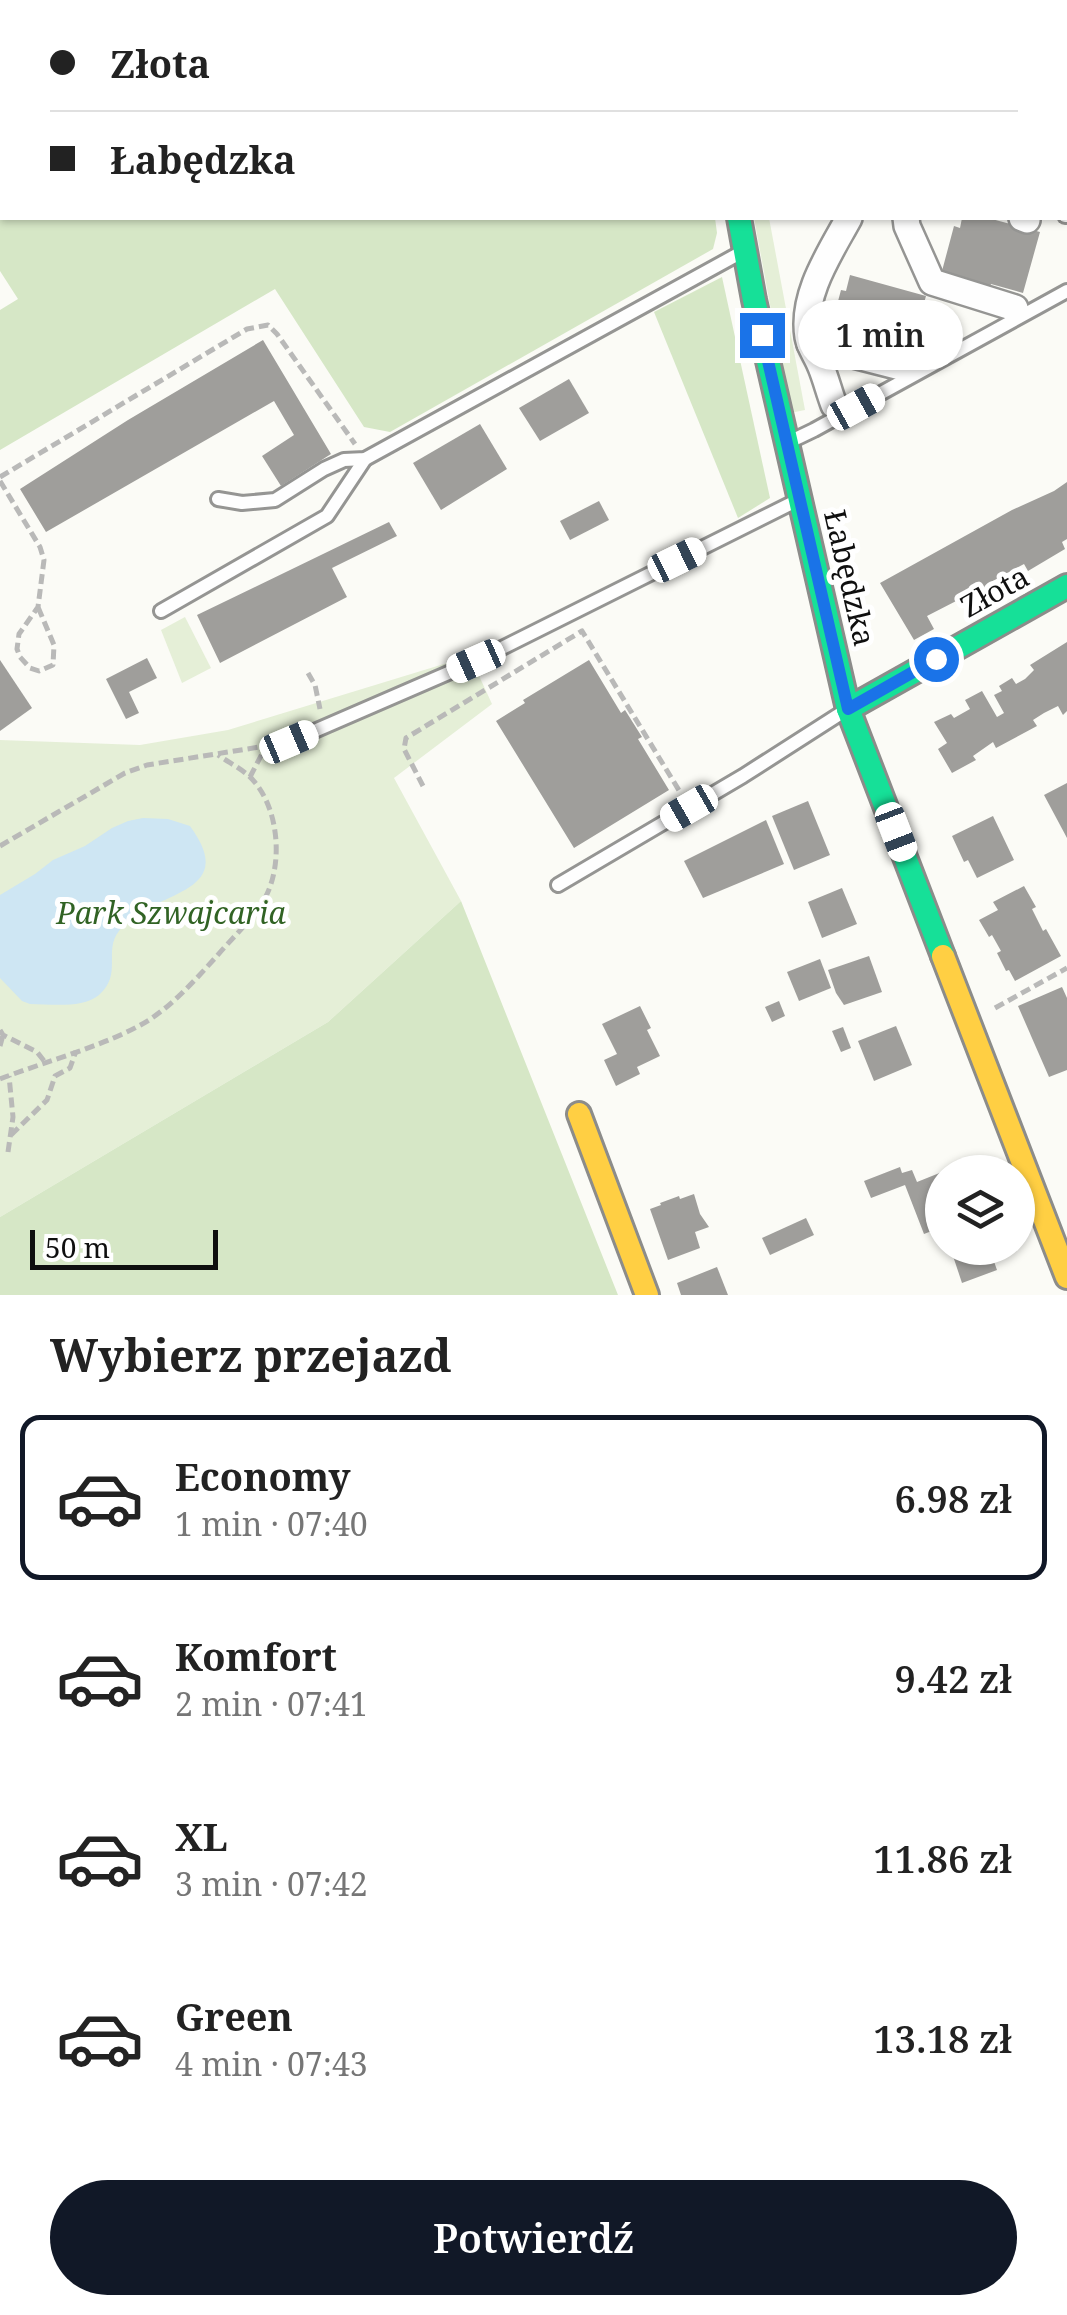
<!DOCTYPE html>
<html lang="pl">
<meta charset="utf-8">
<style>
:root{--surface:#fff;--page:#f2f2f2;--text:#222;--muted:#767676;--line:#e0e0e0;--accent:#111827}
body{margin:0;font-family:"Noto Serif",serif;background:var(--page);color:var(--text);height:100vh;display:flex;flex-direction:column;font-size:38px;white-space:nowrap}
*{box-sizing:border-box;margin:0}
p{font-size:32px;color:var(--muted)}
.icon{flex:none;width:55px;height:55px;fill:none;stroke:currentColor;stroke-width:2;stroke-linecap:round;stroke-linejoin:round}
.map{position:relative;height:1295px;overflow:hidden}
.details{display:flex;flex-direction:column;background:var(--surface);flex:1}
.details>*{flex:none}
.top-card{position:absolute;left:0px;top:0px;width:1068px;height:220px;box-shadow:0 2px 8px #0004;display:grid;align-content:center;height:220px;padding:0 50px;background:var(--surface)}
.controls{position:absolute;left:925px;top:1155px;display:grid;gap:20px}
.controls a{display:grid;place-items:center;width:110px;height:110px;border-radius:50%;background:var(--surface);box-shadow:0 2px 8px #0004;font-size:50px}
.scale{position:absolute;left:30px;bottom:25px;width:188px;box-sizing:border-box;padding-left:10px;border:5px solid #0f0f0f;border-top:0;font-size:28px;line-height:35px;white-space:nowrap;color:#0f0f0f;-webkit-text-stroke:8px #fff;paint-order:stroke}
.end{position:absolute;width:45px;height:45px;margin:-22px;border:12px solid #1a73e8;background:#fff;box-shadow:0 0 0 5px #fff}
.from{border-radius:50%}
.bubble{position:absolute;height:70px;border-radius:35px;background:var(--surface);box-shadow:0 2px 8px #0004;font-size:32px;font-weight:600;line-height:70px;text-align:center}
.car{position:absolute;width:30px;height:60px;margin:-30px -15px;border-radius:12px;box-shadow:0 0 8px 2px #0007;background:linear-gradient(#fff 24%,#345 0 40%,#fff 0 76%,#345 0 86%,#fff 0)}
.top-card b{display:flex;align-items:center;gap:35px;height:95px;font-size:38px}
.top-card b+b{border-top:2px solid var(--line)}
.top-card i{width:25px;height:25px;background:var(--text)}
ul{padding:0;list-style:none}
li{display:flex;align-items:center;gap:30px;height:165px;margin:0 20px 15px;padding:0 30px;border:5px solid transparent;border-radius:20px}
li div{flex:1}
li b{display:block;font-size:38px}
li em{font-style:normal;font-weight:600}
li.on{border-color:var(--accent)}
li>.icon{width:90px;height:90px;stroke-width:1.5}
h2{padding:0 50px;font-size:45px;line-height:120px}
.button{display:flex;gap:20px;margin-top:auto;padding:20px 50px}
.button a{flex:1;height:115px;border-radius:60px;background:var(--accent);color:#fff;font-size:40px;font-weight:600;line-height:115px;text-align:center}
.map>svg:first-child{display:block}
.green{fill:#e5efd7}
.forest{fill:#d6e7c6}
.water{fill:#cee6f3}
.building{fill:#9f9e9b}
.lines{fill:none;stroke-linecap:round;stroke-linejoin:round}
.lane-casing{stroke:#959593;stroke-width:18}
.street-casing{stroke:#959593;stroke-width:30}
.fast-casing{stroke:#8c8c8a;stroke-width:28}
.slow-casing{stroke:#8c8c8a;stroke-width:28}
.jam-casing{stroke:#8c8c8a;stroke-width:28}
.path{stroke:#b9b9b8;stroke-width:5;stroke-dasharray:10 5;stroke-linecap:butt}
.lane{stroke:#fefefe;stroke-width:12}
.street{stroke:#fefefe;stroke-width:25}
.fast{stroke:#16e098;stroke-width:22}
.slow{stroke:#ffcf43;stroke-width:22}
.jam{stroke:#f24e42;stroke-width:22}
.route{stroke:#1a73e8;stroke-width:12}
.labels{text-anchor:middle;stroke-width:10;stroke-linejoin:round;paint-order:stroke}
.street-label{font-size:30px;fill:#0f0f0f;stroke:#fff}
.park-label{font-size:30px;font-style:italic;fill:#316324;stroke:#fff}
</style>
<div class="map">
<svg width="1067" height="1295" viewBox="0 0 1067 1295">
<rect width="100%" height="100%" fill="#fbfbf6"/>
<g class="green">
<path d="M754,218H769L805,410L790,413Z"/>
<path d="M185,617L211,668L182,683L161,630Z"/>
<path d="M470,656L492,704L394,778L461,901L328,1022L0,1217V740L140,745L228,730Z"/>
</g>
<g class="forest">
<path d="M108,0H680L681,2H104Z"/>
<path d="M2,64V218H715L717,233L713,249L390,432L364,427L275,289L0,450V310L18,299L0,271V65Z"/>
<path d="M722,277L770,498L738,518L654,312Z"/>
<path d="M461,901L618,1295H0V1217L328,1022Z"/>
</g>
<path class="water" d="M143,818L168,819L190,826C242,897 151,889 119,931C103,951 123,974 99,995C82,1009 50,1004 30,1004L22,1001L0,978V895L35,874L53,860L85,846L112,828L128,821Z"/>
<g class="building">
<path d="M962,218H988L1040,232L1023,293L991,284L989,290L969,285L970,279L942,271L954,226L960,228Z"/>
<path d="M850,275L926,296L909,356L876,347L875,353L855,348L857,342L829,335L841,290L846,291Z"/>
<path d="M263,340L331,454L281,486L262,456L294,435L274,401L46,532L20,489L128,420Z"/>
<path d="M569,379L589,413L540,441L519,408Z"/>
<path d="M480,424L507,469L441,510L413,463Z"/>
<path d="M1067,482V539L1062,542L1065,549L1028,571L1024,564L991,582L996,590L968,608L962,598L927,616L934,629L914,640L880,583L1012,510L1054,491Z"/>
<path d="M599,501L609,520L570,540L560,521Z"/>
<path d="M389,522L397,536L332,568L347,597L220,663L197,615Z"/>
<path d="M1067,642V711L1063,715L1058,706L1044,713L1033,720L1037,726L996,748L993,742L973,756L976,760L952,773L938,749L947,743L934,722L951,714L954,718L970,709L965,700L982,691L997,717L1004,713L994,695L1002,691L999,686L1012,678L1016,684L1025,679L1034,670L1030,665Z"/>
<path d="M147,658L157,678L129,692L139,713L126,719L106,679Z"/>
<path d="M0,660L32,708L0,731Z"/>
<path d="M589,660L621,713L625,710L642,737L638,739L669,790L574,848L496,721L525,703L523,700Z"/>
<path d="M1067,783V838L1044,795Z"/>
<path d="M808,801L830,855L794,870L772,816Z"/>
<path d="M993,816L1014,860L977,878L968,860L964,862L952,836Z"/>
<path d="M766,820L784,864L703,898L684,861Z"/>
<path d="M1024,886L1036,907L1032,909L1043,931L1046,929L1061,956L1015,981L1009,970L1006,971L997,953L1001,951L992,935L989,937L979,920L998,910L993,902Z"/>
<path d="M842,888L857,924L822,938L808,902Z"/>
<path d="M869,956L882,992L844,1005L836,993L828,970Z"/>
<path d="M820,959L831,988L799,1001L787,972Z"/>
<path d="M1062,987L1067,998V1070L1049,1077L1018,1006Z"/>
<path d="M779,1001L785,1016L772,1022L765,1007Z"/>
<path d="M640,1006L651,1028L647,1030L660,1056L637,1067L640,1074L616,1086L604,1060L617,1054L602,1024Z"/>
<path d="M896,1026L912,1065L874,1081L858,1041Z"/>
<path d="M843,1027L851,1048L841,1052L832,1031Z"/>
<path d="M900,1167L902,1173L912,1170L917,1182L942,1172V1227L924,1234L905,1185L871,1198L864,1181Z"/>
<path d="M694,1194L700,1214L709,1227L695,1232L700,1248L668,1260L650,1209L661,1205L660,1203L679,1196L680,1199Z"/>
<path d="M806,1218L814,1235L770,1255L762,1238Z"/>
<path d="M965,1248H983L986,1255L991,1253L997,1270L962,1283L953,1256L967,1251Z"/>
<path d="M717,1267L728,1295H681L677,1283Z"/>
</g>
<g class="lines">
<g class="lane-casing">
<g id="lane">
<path d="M1065,216H1067"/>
<path d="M789,442L814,430L1067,291"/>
<path d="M218,499L242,503L275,500L324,469L344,460L365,459L742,252"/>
<path d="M161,611L327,516L365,459"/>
<path d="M289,742L476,661L798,500"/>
<path d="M558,885L743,776L846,710"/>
</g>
</g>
<g class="street-casing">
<g id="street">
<path d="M906,218L907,226L932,282L1015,308"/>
<path d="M1022,218L1027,220"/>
<path d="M810,344L904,368"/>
<path d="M834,405C829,392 826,379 821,367C817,356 810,348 808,337C801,295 830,253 849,218"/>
</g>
</g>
<g class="fast-casing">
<g id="fast">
<path d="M739,218L754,300L848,709L943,956"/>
<path d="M848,709L1067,586"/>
</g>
</g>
<g class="slow-casing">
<g id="slow">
<path d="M943,956L1067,1277"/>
<path d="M579,1114L647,1295"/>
</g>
</g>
<g class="jam-casing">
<path id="jam" d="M703,0V2"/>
</g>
<g class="path">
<path d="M1065,104H1067"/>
<path d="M0,477L247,329L268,325L277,334L355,444"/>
<path d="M0,481L40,547L44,560L38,607L19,634L17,649L20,657L30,668L39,671L53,665L54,645L38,607"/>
<path d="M308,673L315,685L320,709"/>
<path d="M250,777L266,746"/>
<path d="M423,786L404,749L406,738L582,631L680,792"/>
<path d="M0,846L125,773L147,765L272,745"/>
<path d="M995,1008L1067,968"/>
<path d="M0,1030L3,1035L37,1052L45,1062"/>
<path d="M0,1046L3,1035"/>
<path d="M0,1079C46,1061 109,1045 149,1020C175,1003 196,979 216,957C232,938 253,919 265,898C284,863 279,804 249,776C240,768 228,762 218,755"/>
<path d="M11,1135L47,1100L55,1076L70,1068L76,1051"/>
<path d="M8,1152L13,1117L9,1076"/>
</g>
<use href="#lane" class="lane"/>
<use href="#street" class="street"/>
<use href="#fast" class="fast"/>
<use href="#slow" class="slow"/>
<use href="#jam" class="jam"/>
</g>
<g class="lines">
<path class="route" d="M762,335L848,709L936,659"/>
</g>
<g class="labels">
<g class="street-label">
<text transform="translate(849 578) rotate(77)" y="10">Łabędzka</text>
<text transform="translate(995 592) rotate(-29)" y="10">Złota</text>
</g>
<g class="park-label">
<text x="171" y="924">Park Szwajcaria</text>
</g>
</g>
</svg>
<div class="controls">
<a><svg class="icon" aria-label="layers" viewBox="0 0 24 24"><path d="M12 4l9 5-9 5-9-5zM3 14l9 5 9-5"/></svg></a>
</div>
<div class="scale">50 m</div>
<i class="end from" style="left:936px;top:659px"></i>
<i class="end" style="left:762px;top:335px"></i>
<div class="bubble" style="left:798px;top:300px;width:165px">1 min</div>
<i class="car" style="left:856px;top:407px;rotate:61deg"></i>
<i class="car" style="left:677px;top:560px;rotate:64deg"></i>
<i class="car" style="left:476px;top:661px;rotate:246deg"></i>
<i class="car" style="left:289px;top:742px;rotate:67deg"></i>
<i class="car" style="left:689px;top:808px;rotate:240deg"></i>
<i class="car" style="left:896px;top:832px;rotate:159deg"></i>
<div class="top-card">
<b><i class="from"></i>Złota</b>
<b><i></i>Łabędzka</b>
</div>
</div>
<section class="details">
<h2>Wybierz przejazd</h2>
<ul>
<li class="on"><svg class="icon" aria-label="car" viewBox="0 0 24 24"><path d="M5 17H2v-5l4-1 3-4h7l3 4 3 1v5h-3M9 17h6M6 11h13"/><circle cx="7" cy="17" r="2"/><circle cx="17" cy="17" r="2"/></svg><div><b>Economy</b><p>1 min · 07:40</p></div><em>6.98 zł</em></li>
<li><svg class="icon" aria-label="car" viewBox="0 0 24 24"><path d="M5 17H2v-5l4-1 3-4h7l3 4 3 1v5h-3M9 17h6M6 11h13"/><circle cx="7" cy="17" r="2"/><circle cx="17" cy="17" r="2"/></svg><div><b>Komfort</b><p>2 min · 07:41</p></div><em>9.42 zł</em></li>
<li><svg class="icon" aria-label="car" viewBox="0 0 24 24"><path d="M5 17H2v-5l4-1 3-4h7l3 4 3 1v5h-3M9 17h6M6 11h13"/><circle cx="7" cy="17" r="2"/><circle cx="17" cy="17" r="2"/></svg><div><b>XL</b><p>3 min · 07:42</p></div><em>11.86 zł</em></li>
<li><svg class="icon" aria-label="car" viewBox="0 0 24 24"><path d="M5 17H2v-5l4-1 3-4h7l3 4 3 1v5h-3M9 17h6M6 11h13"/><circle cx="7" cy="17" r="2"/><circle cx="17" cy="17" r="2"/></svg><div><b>Green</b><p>4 min · 07:43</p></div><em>13.18 zł</em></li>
</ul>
<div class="button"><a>Potwierdź</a></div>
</section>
